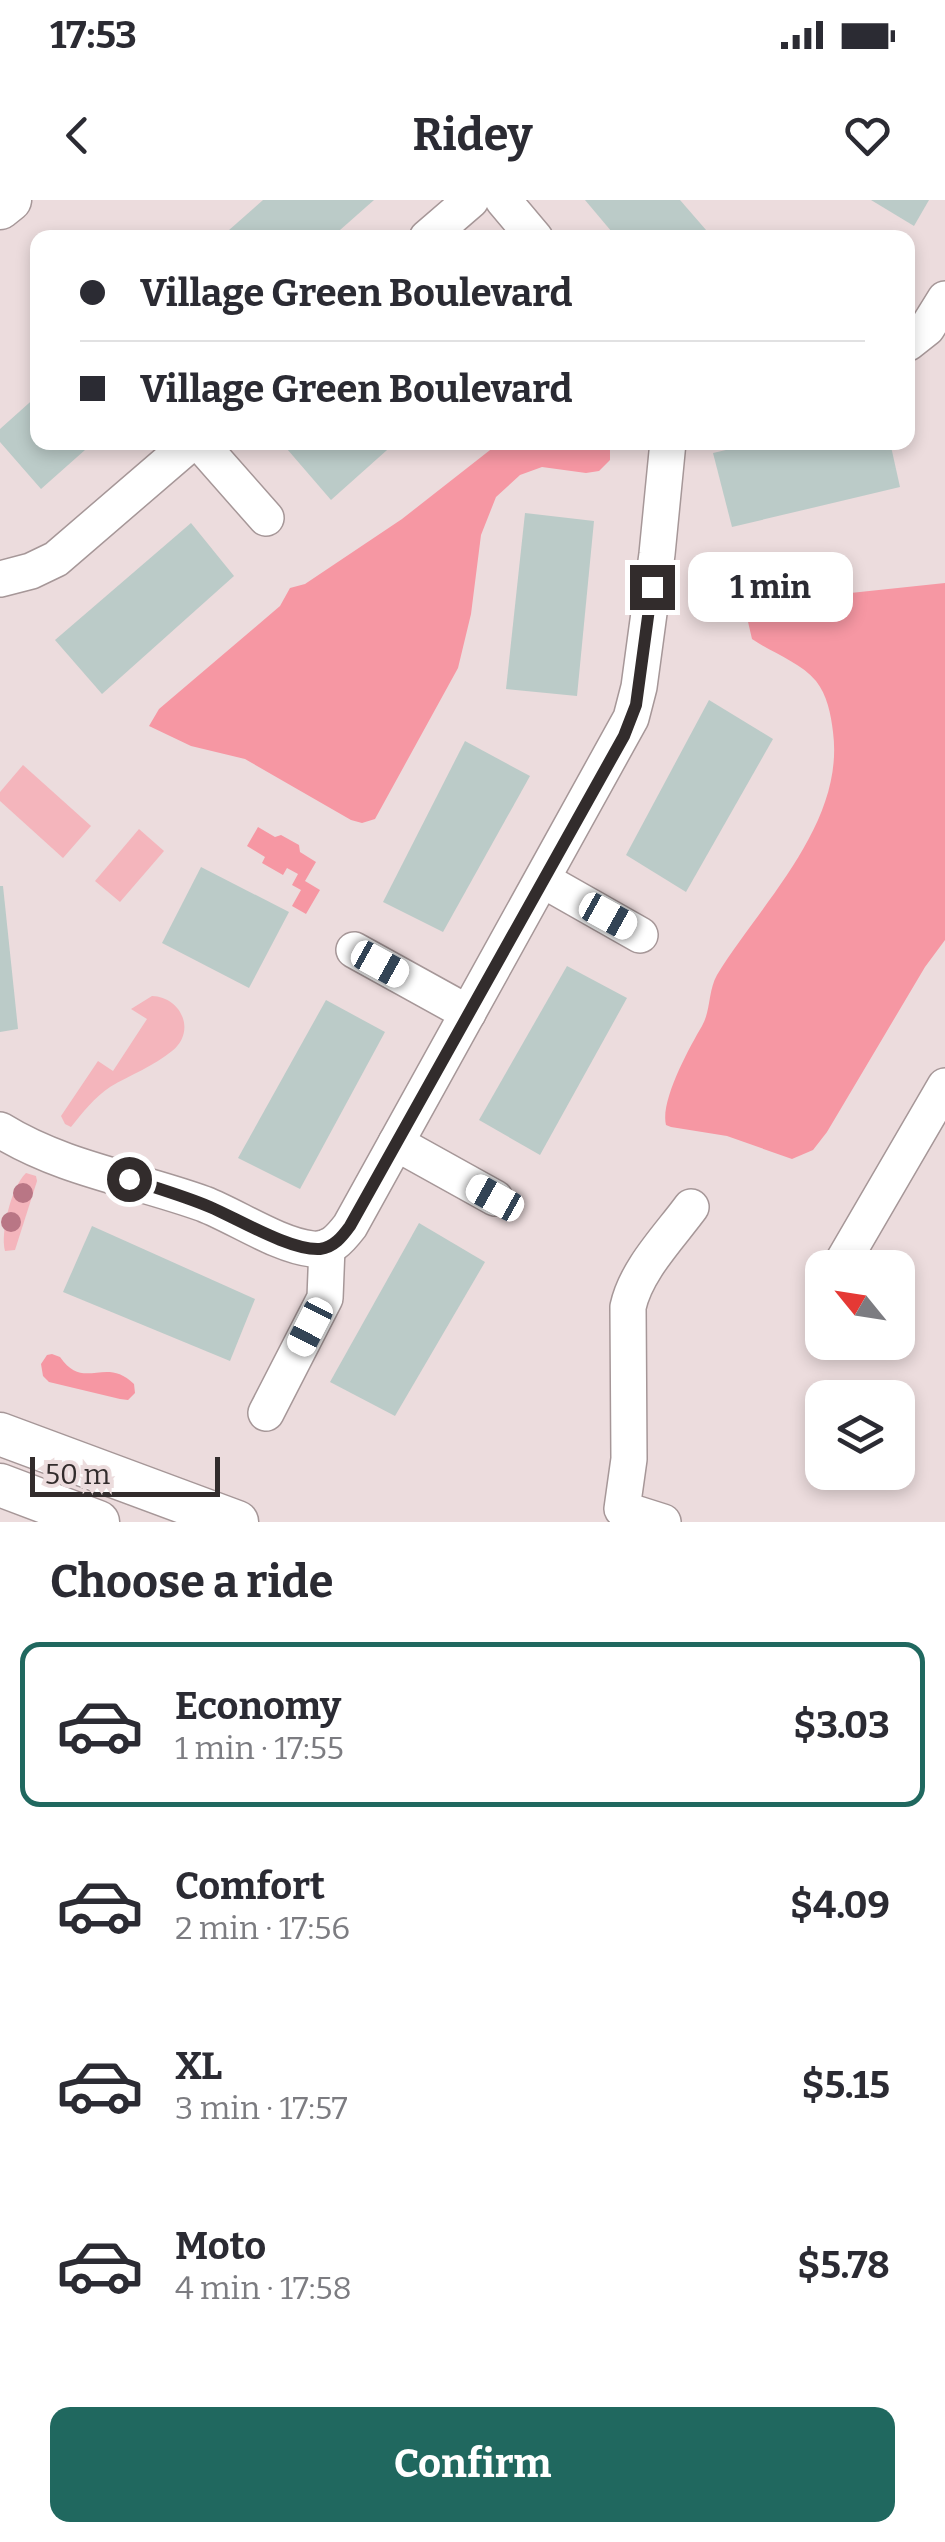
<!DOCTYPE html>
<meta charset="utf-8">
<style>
:root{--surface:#fff;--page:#f7f7f7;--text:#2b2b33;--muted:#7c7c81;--line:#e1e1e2;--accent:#20685f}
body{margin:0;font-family:Bitter,serif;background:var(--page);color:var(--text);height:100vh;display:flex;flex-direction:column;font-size:38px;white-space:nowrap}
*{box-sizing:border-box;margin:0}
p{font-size:32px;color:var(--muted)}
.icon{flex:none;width:55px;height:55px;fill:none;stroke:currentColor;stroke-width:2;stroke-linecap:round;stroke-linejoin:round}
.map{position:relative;height:1322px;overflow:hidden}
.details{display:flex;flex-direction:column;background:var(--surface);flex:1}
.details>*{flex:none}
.guide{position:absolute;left:30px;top:30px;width:885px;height:220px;border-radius:20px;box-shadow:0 5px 15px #0003;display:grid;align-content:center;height:220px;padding:0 50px;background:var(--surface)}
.needle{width:65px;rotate:300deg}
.buttons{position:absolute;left:805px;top:1050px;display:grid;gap:20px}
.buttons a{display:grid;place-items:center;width:110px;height:110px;border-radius:20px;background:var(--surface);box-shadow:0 5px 15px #0003;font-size:50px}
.scale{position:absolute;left:30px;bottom:25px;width:190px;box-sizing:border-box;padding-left:10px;border:5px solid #322c2c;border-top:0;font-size:28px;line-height:35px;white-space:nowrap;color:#322c2c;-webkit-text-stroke:8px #ecdcdd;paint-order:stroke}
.end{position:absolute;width:45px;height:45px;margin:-22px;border:12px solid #322c2c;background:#fff;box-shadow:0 0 0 5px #fff}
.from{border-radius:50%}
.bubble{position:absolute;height:70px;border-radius:20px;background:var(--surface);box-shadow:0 5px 15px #0003;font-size:32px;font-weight:700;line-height:70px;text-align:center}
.car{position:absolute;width:30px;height:60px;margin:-30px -15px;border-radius:12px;box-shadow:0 0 8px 2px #0007;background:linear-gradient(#fff 24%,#345 0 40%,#fff 0 76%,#345 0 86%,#fff 0)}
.guide b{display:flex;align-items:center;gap:35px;height:95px;font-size:38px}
.guide b+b{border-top:2px solid var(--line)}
.guide i{width:25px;height:25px;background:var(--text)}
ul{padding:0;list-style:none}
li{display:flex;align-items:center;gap:30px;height:165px;margin:0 20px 15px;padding:0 30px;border:5px solid transparent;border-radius:20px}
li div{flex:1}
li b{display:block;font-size:38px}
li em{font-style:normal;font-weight:700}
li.current{border-color:var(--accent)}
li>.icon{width:90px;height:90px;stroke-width:1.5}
h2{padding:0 50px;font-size:45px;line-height:120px}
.action{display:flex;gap:20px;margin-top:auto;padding:20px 50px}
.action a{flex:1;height:115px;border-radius:20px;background:var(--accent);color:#fff;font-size:40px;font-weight:700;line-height:115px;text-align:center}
.status{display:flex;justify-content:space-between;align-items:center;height:70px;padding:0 50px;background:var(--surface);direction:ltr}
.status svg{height:28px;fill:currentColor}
header{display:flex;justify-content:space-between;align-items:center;height:130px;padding:0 50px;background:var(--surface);font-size:45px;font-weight:700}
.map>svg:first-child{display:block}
.green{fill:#f4b5bc}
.water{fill:#f697a3}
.building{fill:#bbcbc8}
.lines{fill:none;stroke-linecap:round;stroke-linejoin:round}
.minor-casing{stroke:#a69798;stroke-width:38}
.major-casing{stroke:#a69798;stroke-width:45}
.minor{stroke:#fff;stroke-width:35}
.major{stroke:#fff;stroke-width:42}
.tree{fill:#b97685}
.route{stroke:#322c2c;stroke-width:12}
</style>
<div class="status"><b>17:53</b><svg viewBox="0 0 49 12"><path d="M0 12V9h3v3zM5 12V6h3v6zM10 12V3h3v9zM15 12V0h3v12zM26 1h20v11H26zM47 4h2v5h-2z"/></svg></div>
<header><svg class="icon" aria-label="back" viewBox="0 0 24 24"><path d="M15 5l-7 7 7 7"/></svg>Ridey<svg class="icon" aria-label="heart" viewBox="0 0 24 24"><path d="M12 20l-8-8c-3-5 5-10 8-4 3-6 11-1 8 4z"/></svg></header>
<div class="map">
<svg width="945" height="1322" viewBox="0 0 945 1322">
<rect width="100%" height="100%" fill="#ecdcdd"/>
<g class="green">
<path d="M23,565L91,626L63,658L0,601V592Z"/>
<path d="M139,629L164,651L120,702L95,681Z"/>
<path d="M152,796C181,797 197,831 172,851C154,866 130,875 110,887C95,897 82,913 71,927L65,924L61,916L98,861L113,871L147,819L131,809Z"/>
<path d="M26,973L36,976L37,981L15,1050L5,1051C0,1034 11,987 26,973Z"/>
</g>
<g class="water">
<path d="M499,243H610V260L599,271L586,273L542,267L520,275L496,297L481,335L471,414L458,468L375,619L362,623L351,620L245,559L191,546L149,526L159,509L280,406L290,388L305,384L402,319Z"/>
<path d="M945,383V740L925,767L827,932L813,950L792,959L727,936L671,927L666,925C660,901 689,848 702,826C711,810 708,791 717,775C761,703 845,624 833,532C831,514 827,495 816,481C800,462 772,453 752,439L742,396L803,398Z"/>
<path d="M258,627L275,637L281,635L299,645L300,652L316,662L305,681L320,690L306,714L292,706L301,690L292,685L298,674L287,668L283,675L262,663L265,657L247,646Z"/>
<path d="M52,1154L60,1157C84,1192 105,1155 134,1184L135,1193L128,1200L120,1199L49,1182L43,1176L41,1164L47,1155Z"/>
</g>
<g class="building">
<path d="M263,0H374L331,38H220Z"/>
<path d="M585,0H680L713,38H617Z"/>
<path d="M871,0H929L914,26Z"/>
<path d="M38,195V242H94L41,289L0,242V229Z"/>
<path d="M281,242H396L331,300Z"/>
<path d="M760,242H890L900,287L732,327L713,253Z"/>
<path d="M525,313L594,321L577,496L506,489Z"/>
<path d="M191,323L234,376L102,494L55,440Z"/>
<path d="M709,500L773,539L686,692L626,655Z"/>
<path d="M465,541L530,576L443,732L383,702Z"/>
<path d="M201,667L289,712L249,788L162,743Z"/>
<path d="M0,686H3L18,829L0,832Z"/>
<path d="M567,766L627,798L540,955L479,920Z"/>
<path d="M326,800L385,832L300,989L238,958Z"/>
<path d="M419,1023L485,1062L395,1216L330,1182Z"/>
<path d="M92,1026L255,1099L230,1161L63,1092Z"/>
</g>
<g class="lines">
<g class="minor-casing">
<g id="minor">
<path d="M503,0L535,38"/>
<path d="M427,38L471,0"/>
<path d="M908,143L927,128L945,99"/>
<path d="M199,242L266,318"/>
<path d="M0,379L31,371L56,359L192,242"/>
<path d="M543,680L640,735"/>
<path d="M354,750L468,813"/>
<path d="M0,930C63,969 135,979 204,1004C237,1017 278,1045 312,1049C330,1051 340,1039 350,1026L631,518L639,487L657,354L668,242"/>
<path d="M396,943L495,998"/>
<path d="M839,1068L945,886"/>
<path d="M266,1213L325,1098L327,1047"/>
<path d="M663,1322L622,1309L629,1259L628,1107C636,1070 669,1037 691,1007"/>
</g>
</g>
<g class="major-casing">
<g id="major">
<path d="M0,8L10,0"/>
<path d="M0,1234L237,1322"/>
<path d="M0,1285L98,1322"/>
</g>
</g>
<use href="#minor" class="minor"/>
<use href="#major" class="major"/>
</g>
<g class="tree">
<circle cx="23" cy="993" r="10"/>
<circle cx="11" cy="1022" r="10"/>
</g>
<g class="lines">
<path class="route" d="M129,979C156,988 184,996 210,1007C238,1019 291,1051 320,1049C334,1047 342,1037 350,1026L624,536L636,505L652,387"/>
</g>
</svg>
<div class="buttons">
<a><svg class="needle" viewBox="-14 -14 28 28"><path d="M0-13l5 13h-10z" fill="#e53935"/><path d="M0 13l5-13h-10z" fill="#7c7c81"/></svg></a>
<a><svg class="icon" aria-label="layers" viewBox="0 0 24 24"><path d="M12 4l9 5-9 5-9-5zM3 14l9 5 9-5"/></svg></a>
</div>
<div class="scale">50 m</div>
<i class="end from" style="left:129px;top:979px"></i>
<i class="end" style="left:652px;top:387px"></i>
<div class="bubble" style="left:688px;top:352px;width:165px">1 min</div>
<i class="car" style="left:608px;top:716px;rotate:119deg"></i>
<i class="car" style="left:380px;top:764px;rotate:119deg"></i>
<i class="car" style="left:495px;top:998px;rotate:299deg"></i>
<i class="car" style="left:310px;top:1127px;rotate:207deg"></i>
<div class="guide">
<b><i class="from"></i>Village Green Boulevard</b>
<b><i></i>Village Green Boulevard</b>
</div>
</div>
<section class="details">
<h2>Choose a ride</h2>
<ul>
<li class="current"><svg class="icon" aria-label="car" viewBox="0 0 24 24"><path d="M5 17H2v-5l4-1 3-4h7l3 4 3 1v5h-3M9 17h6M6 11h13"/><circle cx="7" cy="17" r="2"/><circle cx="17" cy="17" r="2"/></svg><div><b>Economy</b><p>1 min · 17:55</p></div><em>$3.03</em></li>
<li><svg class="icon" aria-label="car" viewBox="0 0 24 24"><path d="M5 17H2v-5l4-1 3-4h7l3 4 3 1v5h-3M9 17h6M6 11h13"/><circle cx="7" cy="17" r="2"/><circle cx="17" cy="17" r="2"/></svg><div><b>Comfort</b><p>2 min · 17:56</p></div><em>$4.09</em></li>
<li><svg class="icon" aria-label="car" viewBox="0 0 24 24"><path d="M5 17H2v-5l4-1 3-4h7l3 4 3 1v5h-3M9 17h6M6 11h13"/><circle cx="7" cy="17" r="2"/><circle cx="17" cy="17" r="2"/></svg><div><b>XL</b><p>3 min · 17:57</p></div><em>$5.15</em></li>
<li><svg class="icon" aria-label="car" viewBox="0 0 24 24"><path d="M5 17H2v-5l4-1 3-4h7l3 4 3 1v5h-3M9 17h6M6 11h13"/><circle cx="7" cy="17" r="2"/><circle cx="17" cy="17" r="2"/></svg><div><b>Moto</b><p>4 min · 17:58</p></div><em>$5.78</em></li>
</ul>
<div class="action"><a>Confirm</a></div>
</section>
